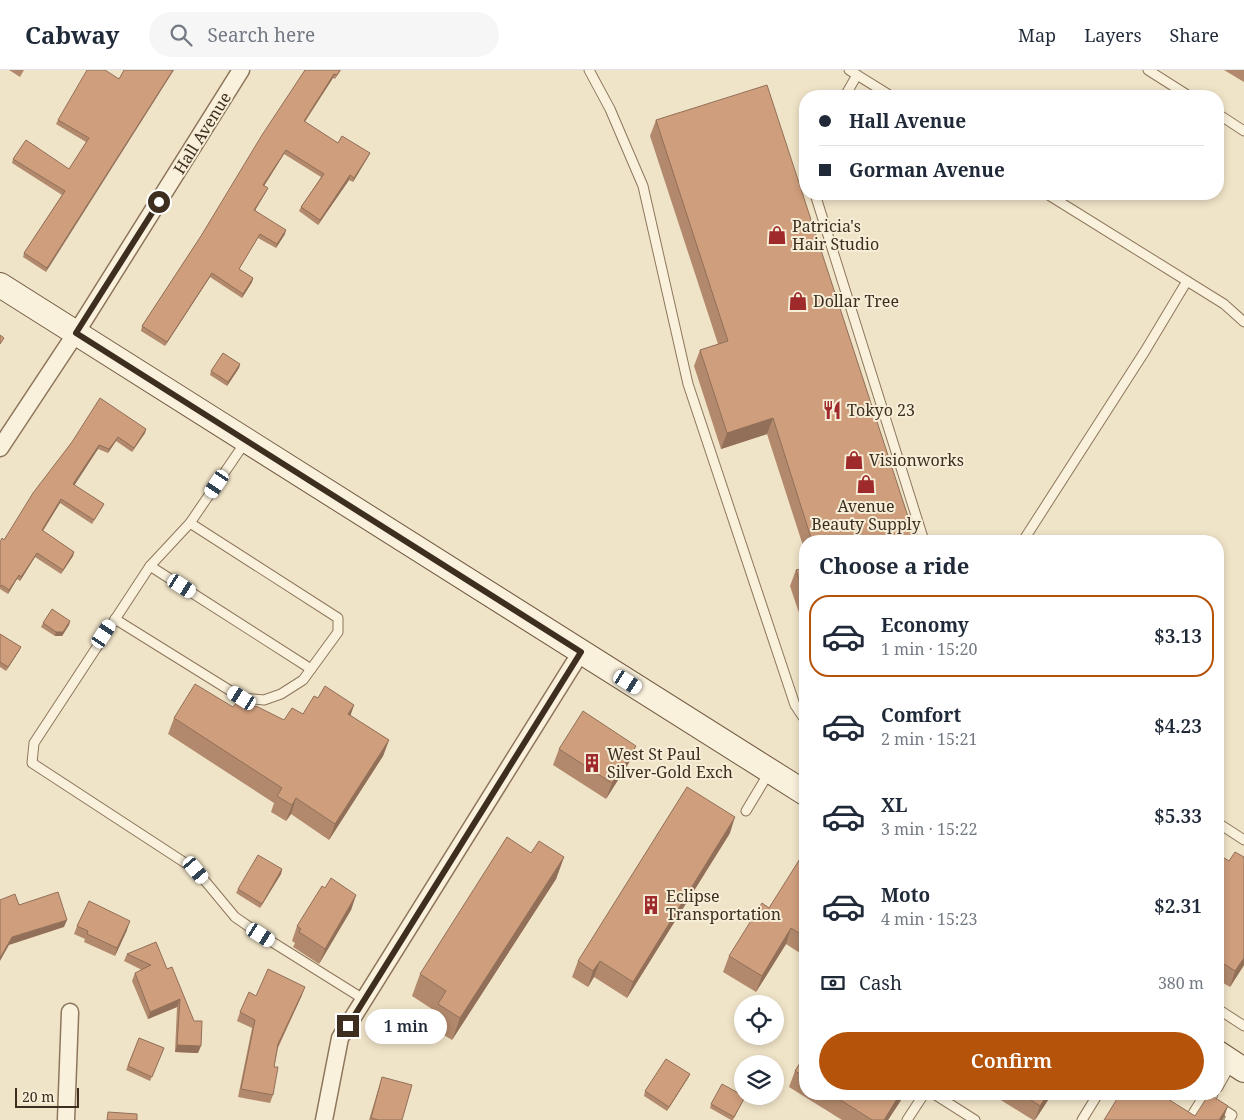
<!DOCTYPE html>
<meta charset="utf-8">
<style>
:root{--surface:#fff;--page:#f6f6f7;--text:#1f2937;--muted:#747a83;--line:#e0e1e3;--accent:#b45309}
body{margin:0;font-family:"Noto Serif",serif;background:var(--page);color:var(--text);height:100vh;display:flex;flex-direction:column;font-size:19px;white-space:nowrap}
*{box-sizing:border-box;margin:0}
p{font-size:16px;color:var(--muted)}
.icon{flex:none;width:28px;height:28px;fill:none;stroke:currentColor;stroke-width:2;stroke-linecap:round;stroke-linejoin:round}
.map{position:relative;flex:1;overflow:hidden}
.details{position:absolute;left:799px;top:465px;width:425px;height:565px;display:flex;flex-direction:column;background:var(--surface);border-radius:20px;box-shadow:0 2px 8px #0003}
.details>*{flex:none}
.hud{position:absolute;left:799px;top:20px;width:425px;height:110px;border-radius:20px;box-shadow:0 2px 8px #0003;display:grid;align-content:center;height:110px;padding:0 20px;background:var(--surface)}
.controls{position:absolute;left:734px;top:925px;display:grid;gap:10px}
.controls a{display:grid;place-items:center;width:50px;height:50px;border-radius:50%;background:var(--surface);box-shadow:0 2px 8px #0003;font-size:25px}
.scale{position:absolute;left:15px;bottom:12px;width:64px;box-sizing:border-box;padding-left:5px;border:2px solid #3d2e20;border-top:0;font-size:14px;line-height:18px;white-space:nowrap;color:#3d2e20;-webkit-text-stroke:4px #f7eed8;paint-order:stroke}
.end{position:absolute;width:22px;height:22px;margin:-11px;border:6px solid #3d2e20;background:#fff;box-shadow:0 0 0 2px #fff}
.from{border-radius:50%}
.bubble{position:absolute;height:35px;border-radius:18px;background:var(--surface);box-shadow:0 2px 8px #0003;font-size:16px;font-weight:600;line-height:35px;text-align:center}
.car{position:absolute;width:15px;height:30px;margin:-15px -8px;border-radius:6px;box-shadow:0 0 4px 1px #0007;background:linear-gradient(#fff 24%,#345 0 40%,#fff 0 76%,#345 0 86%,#fff 0)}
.hud b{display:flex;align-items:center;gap:18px;height:48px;font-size:19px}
.hud b+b{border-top:1px solid var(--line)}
.hud i{width:12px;height:12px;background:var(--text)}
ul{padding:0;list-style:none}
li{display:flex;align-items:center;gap:15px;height:82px;margin:0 10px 8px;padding:0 10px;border:2px solid transparent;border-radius:20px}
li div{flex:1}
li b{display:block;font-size:19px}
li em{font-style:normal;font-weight:600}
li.on{border-color:var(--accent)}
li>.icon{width:45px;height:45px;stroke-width:1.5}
h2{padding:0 20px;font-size:22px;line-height:60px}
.pay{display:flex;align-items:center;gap:12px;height:55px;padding:0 20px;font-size:19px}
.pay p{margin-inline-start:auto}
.cta{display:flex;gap:10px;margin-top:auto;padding:10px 20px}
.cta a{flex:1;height:58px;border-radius:30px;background:var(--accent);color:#fff;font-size:20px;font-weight:600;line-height:58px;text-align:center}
header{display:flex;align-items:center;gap:30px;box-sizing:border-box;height:70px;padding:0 25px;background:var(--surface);border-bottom:1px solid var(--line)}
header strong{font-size:24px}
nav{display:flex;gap:28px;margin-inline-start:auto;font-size:18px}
.search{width:350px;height:45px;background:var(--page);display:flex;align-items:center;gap:12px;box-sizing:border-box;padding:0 18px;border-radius:28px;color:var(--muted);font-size:19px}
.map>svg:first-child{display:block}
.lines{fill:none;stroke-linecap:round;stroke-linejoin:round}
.lane-casing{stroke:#8d765c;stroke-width:11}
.street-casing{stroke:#8d765c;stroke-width:19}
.secondary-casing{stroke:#6f573f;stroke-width:26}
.lane{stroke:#faf1dc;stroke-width:9}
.street{stroke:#faf1dc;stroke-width:16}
.secondary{stroke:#faf1dc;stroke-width:24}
.wall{fill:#b2896c}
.shaded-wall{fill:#916f58}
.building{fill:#cf9f7d;stroke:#916f58}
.route{stroke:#3d2e20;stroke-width:6}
.labels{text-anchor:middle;stroke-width:4;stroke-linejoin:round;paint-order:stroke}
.street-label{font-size:16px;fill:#3d2e20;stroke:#f7eed8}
.poi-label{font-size:16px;fill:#3d2e20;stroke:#f7eed8;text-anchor:start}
</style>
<header>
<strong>Cabway</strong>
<div class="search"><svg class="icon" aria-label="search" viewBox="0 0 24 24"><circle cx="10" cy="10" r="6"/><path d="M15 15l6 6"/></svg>Search here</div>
<nav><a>Map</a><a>Layers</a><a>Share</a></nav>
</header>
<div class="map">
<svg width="1244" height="1050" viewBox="0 0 1244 1050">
<rect width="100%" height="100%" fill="#f0e4c8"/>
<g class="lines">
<g class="lane-casing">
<g id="lane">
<path d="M589,0L610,39L643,116L688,314L795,635L805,650"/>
<path d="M849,0L891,26"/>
<path d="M1148,0L1189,26"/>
<path d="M845,26L857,5"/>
<path d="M1218,44L1244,61"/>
<path d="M815,124L924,471"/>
<path d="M1047,124L1224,234L1244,252"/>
<path d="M246,371L190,453L150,496L34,673L32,693L196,800L235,847L261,865L365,930"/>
<path d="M1023,471L1145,281L1187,211"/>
<path d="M150,496L311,599"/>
<path d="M115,549L242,628L264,630L281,624L303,610L338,562V548L190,453"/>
<path d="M746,741L770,701"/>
<path d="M1218,753L1244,770"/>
<path d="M1218,939L1244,956"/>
<path d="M1218,1017L1232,992"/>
<path d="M934,1024L975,1050"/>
<path d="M1216,1035L1232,1045L1229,1050"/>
<path d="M907,1050L924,1024"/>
<path d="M1082,1050L1098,1024"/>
<path d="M1189,1050L1200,1032L1210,1030L1213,1024"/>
</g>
</g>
<g class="street-casing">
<g id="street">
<path d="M0,378L76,263L241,0"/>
<path d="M66,1050L70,942"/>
<path d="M324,1050L340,968L581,582"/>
</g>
</g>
<g class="secondary-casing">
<g id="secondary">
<path d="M0,215L805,723"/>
<path d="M1218,983L1244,1000"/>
</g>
</g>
<use href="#lane" class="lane"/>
<use href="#street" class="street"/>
<use href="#secondary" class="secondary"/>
</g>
<g class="wall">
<path d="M9,0H24L20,7Z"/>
<path d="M305,0H341L335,9L333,8L305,52L338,73L370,83L368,87L353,112L349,110L318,155L299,141L301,137L321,107L284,84L264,116L268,118L266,122L255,140L285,164L276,178L258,168L239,199L253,208L252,212L242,228L210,207L165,276L141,261L142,256L201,166Z"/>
<path d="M1224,0H1244V12Z"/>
<path d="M119,9L46,202L23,187L24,183L62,125L12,93L13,89L69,99L86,72L56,54L58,50Z"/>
<path d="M656,50L916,471H805V482L767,364L721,379L694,296L700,280L718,274L650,66Z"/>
<path d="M240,294L239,298L227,316L210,305L211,301Z"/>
<path d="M146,359L145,363L132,382L116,371L108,383L98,379L74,415L104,434L102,438L92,454L60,433L43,461L74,482L73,486L61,504L35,487L20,511L17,509L8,524L0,519L4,470L72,372Z"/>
<path d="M805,498V561L790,516L796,500Z"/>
<path d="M70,551L69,555L62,566H55L41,557L43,553Z"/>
<path d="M0,564L21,577L19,581L6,601L0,597Z"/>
<path d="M318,628L354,635L350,645L389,670L383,686L329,770L291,744L286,751L271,742L274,733L168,664L174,648L233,637L284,650L303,644Z"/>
<path d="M559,679L630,691L606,729L553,695Z"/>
<path d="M730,763L627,928L594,907L588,917L572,907L578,891Z"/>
<path d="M1218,784L1244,895L1230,917L1218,910Z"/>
<path d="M805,786V882L803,885L786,874L756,922L723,902L729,886L769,838Z"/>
<path d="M564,787L556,809L452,970L429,956L435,941L412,926L420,904Z"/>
<path d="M282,799L281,804L260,838L236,823L238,819Z"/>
<path d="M356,825L351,840L319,894L293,877L295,873L292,871L297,856Z"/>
<path d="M77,856L127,860L115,886L84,872L85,869L74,864Z"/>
<path d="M127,884L167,899L172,897L198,983L175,982L177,937L148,949L132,911L135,903L142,900L124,891Z"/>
<path d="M302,925L278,978L274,997L273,1025L270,1033L238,1027L252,958L237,951L240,942L256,926Z"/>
<path d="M139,968L164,978L150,1011L126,1000Z"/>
<path d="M805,985V1024H905L888,1050H842L789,1017L795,1001Z"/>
<path d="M690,1004L688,1008L667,1041L644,1026L645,1021Z"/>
<path d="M382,1007L402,1050H369Z"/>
<path d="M991,1024H1052L1035,1050H1033Z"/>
<path d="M745,1027L733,1050H731L710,1038L711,1034Z"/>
</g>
<g class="shaded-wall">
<path d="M173,0H174L46,202L47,198Z"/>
<path d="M334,4L333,8L302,55L304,51Z"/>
<path d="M286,80L284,84L262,119L263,115Z"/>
<path d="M370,83L368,87L353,112L354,108Z"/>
<path d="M350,105L349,110L318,155L320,150Z"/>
<path d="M268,118L266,122L253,144L254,140Z"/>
<path d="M286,160L285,164L276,178L277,174Z"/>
<path d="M212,203L210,207L165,276L167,272Z"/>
<path d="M253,208L252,212L242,228L243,224Z"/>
<path d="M240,294L239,298L227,316L228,312Z"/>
<path d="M773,348L767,364L721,379L727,363Z"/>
<path d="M146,359L145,363L132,382L134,378Z"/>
<path d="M118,367L116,371L108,383L109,379Z"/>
<path d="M99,375L98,379L72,419L73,414Z"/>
<path d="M61,429L60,433L40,465L42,460Z"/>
<path d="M74,482L73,486L61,504L63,500Z"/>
<path d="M37,483L35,487L20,511L21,507Z"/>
<path d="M19,505L17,509L8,524L9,520Z"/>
<path d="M70,551L69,555L62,566H55L56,562Z"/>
<path d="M21,577L19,581L6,601L8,597Z"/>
<path d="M354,635L349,650L348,644Z"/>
<path d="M389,670L383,686L329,770L335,754Z"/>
<path d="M636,676L630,691L606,729L612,713Z"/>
<path d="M296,728L291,744L286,751L292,735Z"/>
<path d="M735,747L730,763L627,928L633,912Z"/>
<path d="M564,787L556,809L452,970L460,948Z"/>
<path d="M282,799L281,804L260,838L262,834Z"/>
<path d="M356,825L351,840L319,894L325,879Z"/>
<path d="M67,850L64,857L9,875L0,891V888L12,867Z"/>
<path d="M130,851L127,860L115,886L117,878Z"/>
<path d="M791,858L786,874L756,922L762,906Z"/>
<path d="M1244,888V895L1230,917L1235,901Z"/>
<path d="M600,891L594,907L588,917L593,901Z"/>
<path d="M305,917L302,925L275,982L278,974Z"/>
<path d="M180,929L177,937L148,949L150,942Z"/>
<path d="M177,975L201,976L198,983L175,982Z"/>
<path d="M690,1004L688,1008L667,1041L669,1037Z"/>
<path d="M900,1024H905L888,1050H884Z"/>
<path d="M1048,1024H1052L1035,1050L1040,1036Z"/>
<path d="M1228,1036L1223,1050H1219Z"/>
</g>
<g class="building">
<path d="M87,0H105L119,9L124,0H173L47,198L24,183L65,121L13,89L26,70L69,99L89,68L58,50Z"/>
<path d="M305,0H340L337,5L334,4L304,51L338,73L342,66L370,83L354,108L350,105L320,150L301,137L324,104L286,80L263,115L268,118L254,140L286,160L277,174L260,164L239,199L253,208L243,224L212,203L167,272L142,256L201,166L262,65Z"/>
<path d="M767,15L916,471H812L773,348L727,363L700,280L728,271L656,50Z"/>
<path d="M0,265L4,268L0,274Z"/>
<path d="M223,283L240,294L228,312L211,301Z"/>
<path d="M100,328L146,359L134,378L118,367L109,379L99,375L73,414L104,434L94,450L61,429L42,460L74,482L63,500L37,483L21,507L19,505L9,520L2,515L0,517V472L2,468L4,470L33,423L72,372Z"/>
<path d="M805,498V528L796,500Z"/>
<path d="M52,539L70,551L63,562H56L43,553Z"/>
<path d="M0,564L21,577L8,597L0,592Z"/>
<path d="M195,614L233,637L237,632L258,637L284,650L292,638L303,644L314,626L318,628L325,616L354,635L348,644L389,670L335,754L296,728L292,735L277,726L282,718L174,648Z"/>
<path d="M583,641L636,676L612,713L559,679Z"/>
<path d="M687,717L735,747L633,912L600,891L593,901L578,891Z"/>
<path d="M507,767L531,783L539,771L564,787L460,948L438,934L446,921L420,904Z"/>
<path d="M1235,782L1244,787V888L1235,901L1218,890V784L1229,791Z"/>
<path d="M803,784L805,786V867L791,858L762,906L729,886L762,833L769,838Z"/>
<path d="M258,785L282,799L262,834L238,819Z"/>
<path d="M331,808L356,825L325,879L299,862L301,859L297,856L322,816L325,818Z"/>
<path d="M58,822L67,850L12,867L0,888V830L15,824L19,835Z"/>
<path d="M89,831L130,851L117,878L87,864L88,861L77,856Z"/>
<path d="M156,872L167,899L172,897L194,951H202L201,976L177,975L180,929L150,942L135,903L151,895L127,884Z"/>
<path d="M268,899L305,917L278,974L274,997H278L273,1025L241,1019L255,950L240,942L249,922L256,926Z"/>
<path d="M139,968L164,978L152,1007L128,996Z"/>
<path d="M805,985V1007L795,1001Z"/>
<path d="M666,989L690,1004L669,1037L645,1021Z"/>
<path d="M382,1007L412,1015L402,1050H378L371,1048Z"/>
<path d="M722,1014L742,1025V1026L745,1027L734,1047L711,1034Z"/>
<path d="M831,1024H900L884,1050H872Z"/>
<path d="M1022,1024H1048L1040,1036Z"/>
<path d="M1120,1024H1160L1195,1046L1209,1024L1228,1036L1219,1050H1104Z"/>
<path d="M108,1042L137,1044V1050H107Z"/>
</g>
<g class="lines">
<path class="route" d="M159,132L76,263L581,582L348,956"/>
</g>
<defs>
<g id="shop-bare" transform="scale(1.5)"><path d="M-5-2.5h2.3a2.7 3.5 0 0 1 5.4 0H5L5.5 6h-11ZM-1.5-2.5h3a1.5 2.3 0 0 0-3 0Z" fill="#9e2a2b" stroke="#f7eed8" stroke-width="2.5" paint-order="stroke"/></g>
<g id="restaurant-bare" transform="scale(1.5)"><path d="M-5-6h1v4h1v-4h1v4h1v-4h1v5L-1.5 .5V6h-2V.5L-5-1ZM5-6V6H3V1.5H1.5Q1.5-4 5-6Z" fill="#9e2a2b" stroke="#f7eed8" stroke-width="2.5" paint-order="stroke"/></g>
<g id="building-bare" transform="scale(1.5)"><path d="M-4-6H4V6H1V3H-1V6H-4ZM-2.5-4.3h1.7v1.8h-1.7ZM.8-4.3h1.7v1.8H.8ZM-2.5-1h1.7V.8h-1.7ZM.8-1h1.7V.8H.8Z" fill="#9e2a2b" stroke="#f7eed8" stroke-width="2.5" paint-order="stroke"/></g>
</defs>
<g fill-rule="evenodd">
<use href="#shop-bare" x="777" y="165"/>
<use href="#shop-bare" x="798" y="231"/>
<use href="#restaurant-bare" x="832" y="340"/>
<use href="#shop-bare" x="854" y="390"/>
<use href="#shop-bare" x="866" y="414"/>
<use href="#building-bare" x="592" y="693"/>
<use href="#building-bare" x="651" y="835"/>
</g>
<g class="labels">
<g class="street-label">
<text transform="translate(202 63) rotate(-58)" y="6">Hall Avenue</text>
</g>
<g class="poi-label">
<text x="792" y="162">Patricia's<tspan x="792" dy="18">Hair Studio</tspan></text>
<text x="813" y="237">Dollar Tree</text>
<text x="847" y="346">Tokyo 23</text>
<text x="869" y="396">Visionworks</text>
<text x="866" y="442" text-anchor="middle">Avenue<tspan x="866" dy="18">Beauty Supply</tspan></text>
<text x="607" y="690">West St Paul<tspan x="607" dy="18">Silver-Gold Exch</tspan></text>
<text x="666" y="832">Eclipse<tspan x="666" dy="18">Transportation</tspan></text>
</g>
</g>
</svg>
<div class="controls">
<a><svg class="icon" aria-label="locate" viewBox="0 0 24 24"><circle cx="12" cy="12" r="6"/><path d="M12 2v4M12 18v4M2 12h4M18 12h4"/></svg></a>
<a><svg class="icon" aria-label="layers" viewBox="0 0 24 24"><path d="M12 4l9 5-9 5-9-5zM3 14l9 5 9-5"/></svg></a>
</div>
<div class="scale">20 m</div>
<i class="end from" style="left:159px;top:132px"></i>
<i class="end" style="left:348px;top:956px"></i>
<div class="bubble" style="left:365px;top:939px;width:82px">1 min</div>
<i class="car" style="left:217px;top:414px;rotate:214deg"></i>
<i class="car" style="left:182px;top:516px;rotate:122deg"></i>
<i class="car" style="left:104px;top:564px;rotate:33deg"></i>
<i class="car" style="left:628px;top:612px;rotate:122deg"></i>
<i class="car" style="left:242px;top:628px;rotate:302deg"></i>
<i class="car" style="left:196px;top:800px;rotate:140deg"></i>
<i class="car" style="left:261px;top:865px;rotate:122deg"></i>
<div class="hud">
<b><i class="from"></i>Hall Avenue</b>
<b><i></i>Gorman Avenue</b>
</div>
<section class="details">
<h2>Choose a ride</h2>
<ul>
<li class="on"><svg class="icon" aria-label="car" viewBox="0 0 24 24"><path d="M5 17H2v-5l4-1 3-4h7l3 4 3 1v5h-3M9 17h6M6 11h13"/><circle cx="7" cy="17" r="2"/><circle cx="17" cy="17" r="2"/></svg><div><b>Economy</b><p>1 min · 15:20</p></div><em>$3.13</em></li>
<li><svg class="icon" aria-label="car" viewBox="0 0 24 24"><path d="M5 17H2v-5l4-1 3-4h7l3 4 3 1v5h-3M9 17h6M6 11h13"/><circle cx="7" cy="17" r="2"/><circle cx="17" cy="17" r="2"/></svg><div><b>Comfort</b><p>2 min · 15:21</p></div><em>$4.23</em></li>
<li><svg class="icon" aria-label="car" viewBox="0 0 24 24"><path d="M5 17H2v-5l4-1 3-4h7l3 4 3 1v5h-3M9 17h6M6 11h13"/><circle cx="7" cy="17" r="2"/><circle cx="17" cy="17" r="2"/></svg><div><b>XL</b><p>3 min · 15:22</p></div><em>$5.33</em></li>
<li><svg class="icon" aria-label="car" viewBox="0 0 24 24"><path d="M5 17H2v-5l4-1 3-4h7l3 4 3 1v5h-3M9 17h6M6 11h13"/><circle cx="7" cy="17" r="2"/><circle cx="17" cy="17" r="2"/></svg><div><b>Moto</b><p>4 min · 15:23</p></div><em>$2.31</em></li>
</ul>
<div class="pay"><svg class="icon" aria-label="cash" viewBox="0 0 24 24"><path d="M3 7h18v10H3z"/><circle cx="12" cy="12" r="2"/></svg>Cash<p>380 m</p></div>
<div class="cta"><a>Confirm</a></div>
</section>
</div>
